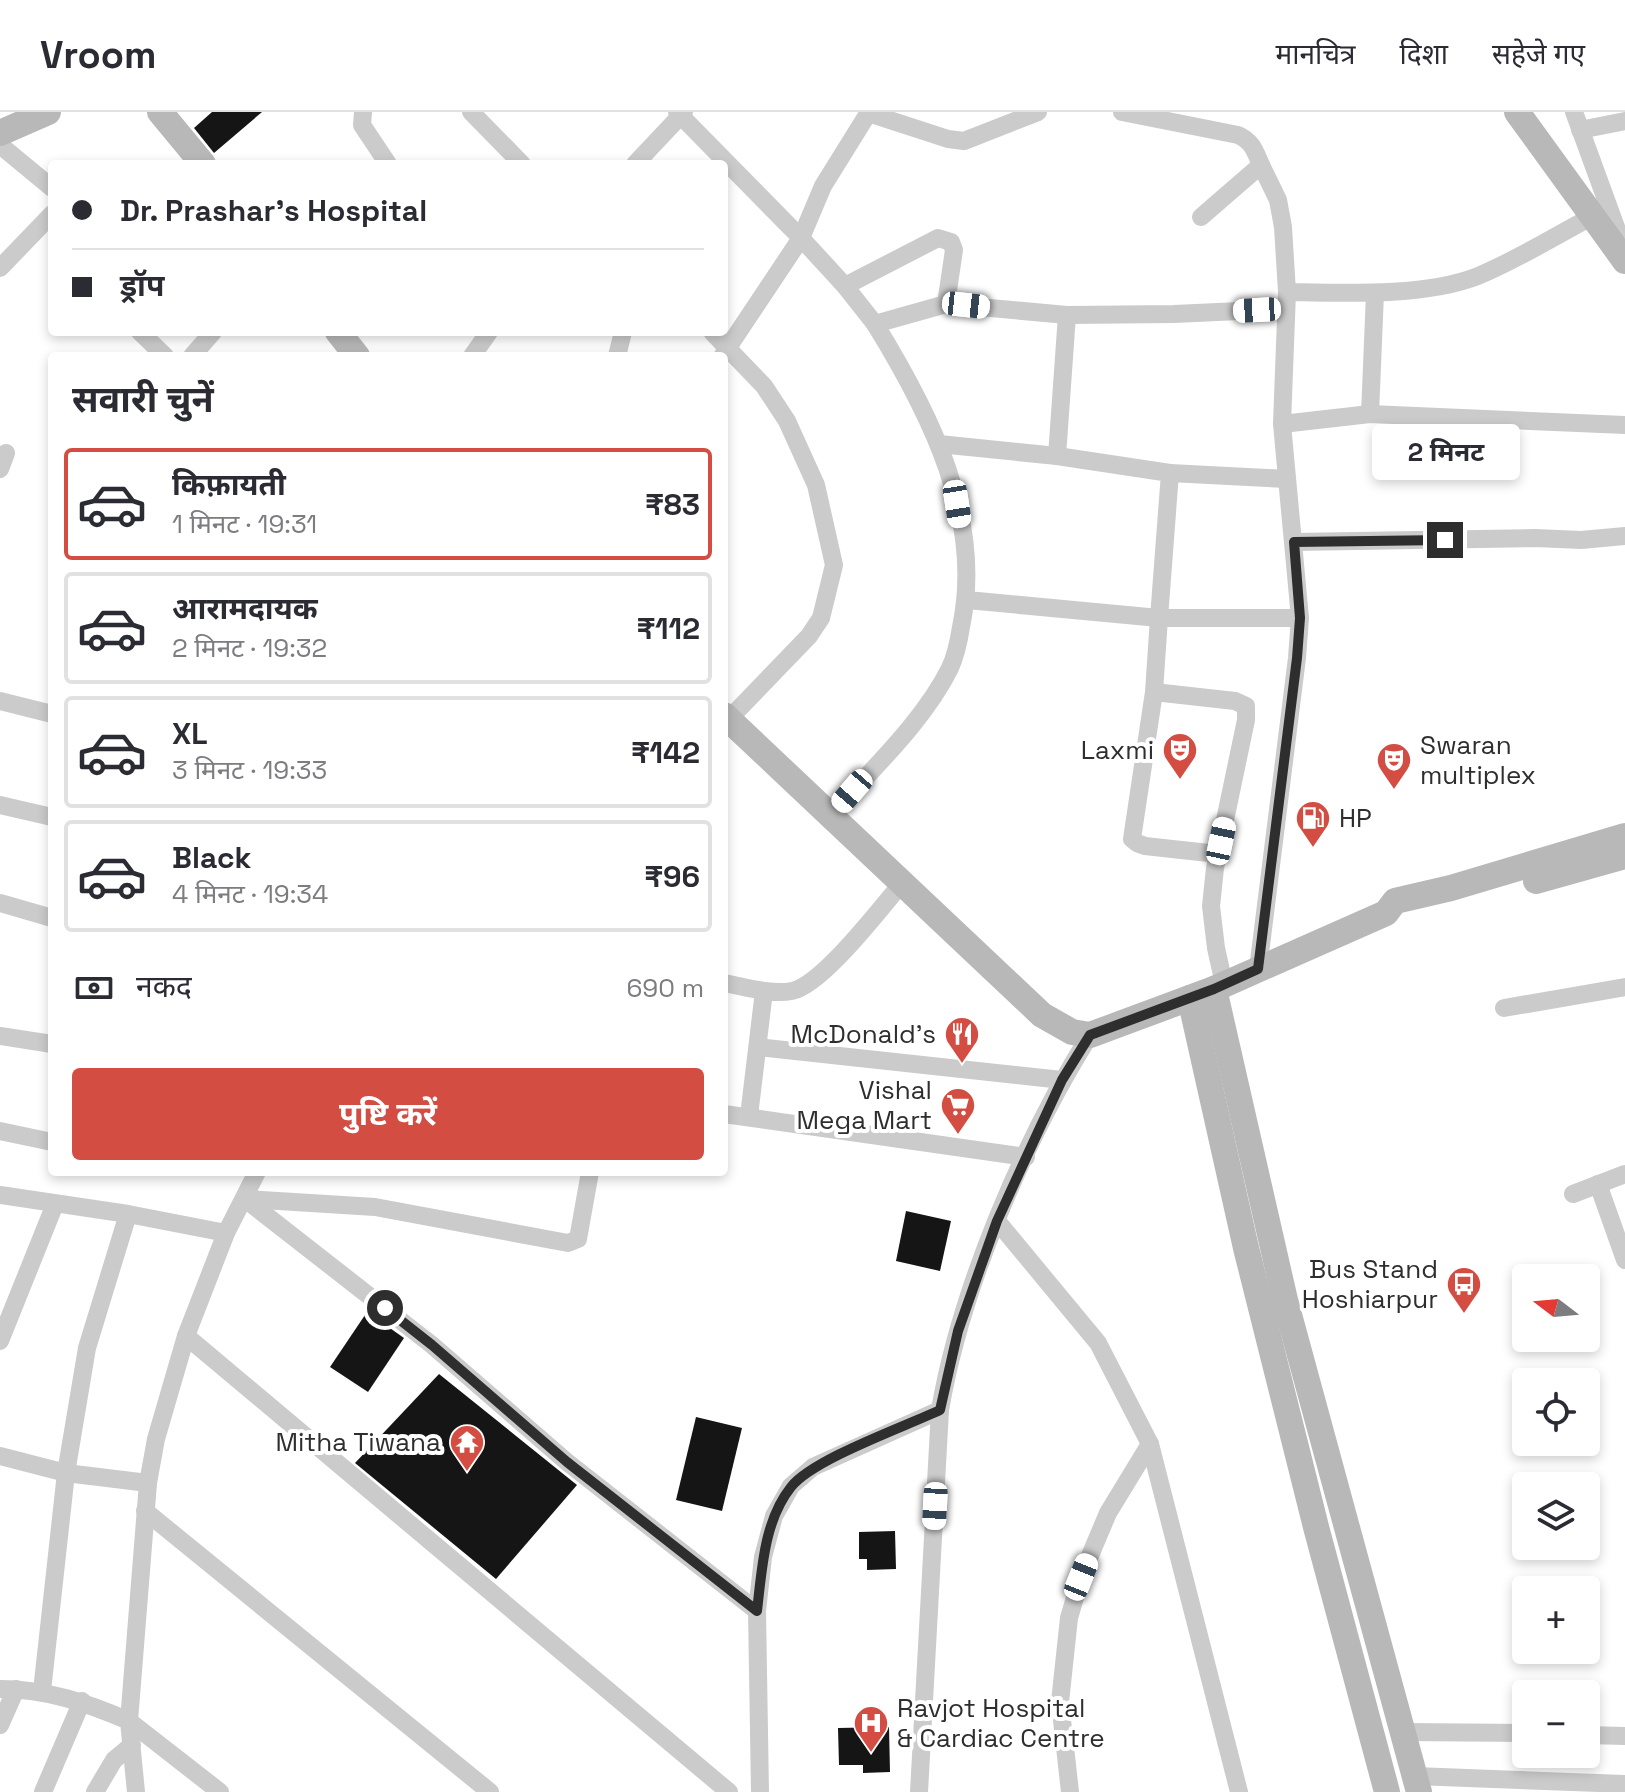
<!DOCTYPE html>
<html lang="hi">
<meta charset="utf-8">
<style>
:root{--surface:#fff;--page:#f2f2f3;--text:#2b2b33;--muted:#7c7c81;--line:#e1e1e2;--accent:#d34d42}
body{margin:0;font-family:"Space Grotesk","Noto Sans Devanagari",sans-serif;background:var(--page);color:var(--text);height:100vh;display:flex;flex-direction:column;font-size:30px;white-space:nowrap}
*{box-sizing:border-box;margin:0}
p{font-size:26px;color:var(--muted)}
.icon{flex:none;width:44px;height:44px;fill:none;stroke:currentColor;stroke-width:2;stroke-linecap:round;stroke-linejoin:round}
.map{position:relative;flex:1;overflow:hidden}
.side{position:absolute;left:48px;top:240px;width:680px;height:824px;display:flex;flex-direction:column;background:var(--surface);border-radius:8px;box-shadow:0 4px 12px #0003}
.side>*{flex:none}
.banner{position:absolute;left:48px;top:48px;width:680px;height:176px;border-radius:8px;box-shadow:0 4px 12px #0003;display:grid;align-content:center;height:176px;padding:0 24px;background:var(--surface)}
.needle{width:52px;rotate:286deg}
.fabs{position:absolute;left:1512px;top:1152px;display:grid;gap:16px}
.fabs a{display:grid;place-items:center;width:88px;height:88px;border-radius:8px;background:var(--surface);box-shadow:0 4px 12px #0003;font-size:40px}
.end{position:absolute;width:36px;height:36px;margin:-18px;border:10px solid #2e2e2e;background:#fff;box-shadow:0 0 0 4px #fff}
.from{border-radius:50%}
.bubble{position:absolute;height:56px;border-radius:8px;background:var(--surface);box-shadow:0 4px 12px #0003;font-size:26px;font-weight:700;line-height:56px;text-align:center}
.car{position:absolute;width:24px;height:48px;margin:-24px -12px;border-radius:10px;box-shadow:0 0 6px 2px #0007;background:linear-gradient(#fff 24%,#345 0 40%,#fff 0 76%,#345 0 86%,#fff 0)}
.banner b{display:flex;align-items:center;gap:28px;height:76px;font-size:30px}
.banner b+b{border-top:2px solid var(--line)}
.banner i{width:20px;height:20px;background:var(--text)}
ul{padding:0;list-style:none}
li{display:flex;align-items:center;gap:24px;height:112px;margin:0 16px 12px;padding:0 8px;border:4px solid var(--line);border-radius:8px}
li div{flex:1}
li b{display:block;font-size:30px}
li em{font-style:normal;font-weight:700}
li.selected{border-color:var(--accent)}
li>.icon{width:72px;height:72px;stroke-width:1.5}
h2{padding:0 24px;font-size:36px;line-height:96px}
.pay{display:flex;align-items:center;gap:20px;height:88px;padding:0 24px;font-size:30px}
.pay p{margin-inline-start:auto}
.button{display:flex;gap:16px;margin-top:auto;padding:16px 24px}
.button a{flex:1;height:92px;border-radius:8px;background:var(--accent);color:#fff;font-size:32px;font-weight:700;line-height:92px;text-align:center}
header{display:flex;align-items:center;gap:48px;box-sizing:border-box;height:112px;padding:0 40px;background:var(--surface);border-bottom:2px solid var(--line)}
header strong{font-size:38px}
nav{display:flex;gap:44px;margin-inline-start:auto;font-size:28px}
.map>svg:first-child{display:block}
.building{fill:#151515}
.lines{fill:none;stroke-linecap:round;stroke-linejoin:round}
.street{stroke:#cbcbcb;stroke-width:18}
.secondary{stroke:#b8b8b8;stroke-width:26}
.route{stroke:#2e2e2e;stroke-width:10}
.labels{text-anchor:middle;stroke-width:8;stroke-linejoin:round;paint-order:stroke}
.poi-label{font-size:26px;fill:#2e2e2e;stroke:#fff;text-anchor:end}
</style>
<header>
<strong>Vroom</strong>
<nav><a>मानचित्र</a><a>दिशा</a><a>सहेजे गए</a></nav>
</header>
<div class="map">
<svg width="1625" height="1680" viewBox="0 0 1625 1680">
<rect width="100%" height="100%" fill="#fff"/>
<g class="building">
<path d="M212,0H262L214,41L194,16Z"/>
<path d="M906,1099L951,1109L940,1159L896,1149Z"/>
<path d="M367,1200L404,1226L368,1280L330,1255Z"/>
<path d="M439,1262L577,1373L496,1467L355,1351Z"/>
<path d="M696,1305L742,1316L722,1399L676,1388Z"/>
<path d="M895,1419L896,1457L867,1458V1447H859V1420Z"/>
<path d="M889,1615L890,1660L863,1661V1653H839L838,1616Z"/>
</g>
<g class="lines">
<g class="street">
<path d="M363,0L362,13L388,52"/>
<path d="M471,0L522,52"/>
<path d="M677,0L801,126L723,243"/>
<path d="M869,0L823,74L801,126L845,174L938,126L951,130L954,138L946,192"/>
<path d="M1122,0L1238,23C1252,29 1255,39 1261,53"/>
<path d="M1574,0L1624,137"/>
<path d="M868,1L948,27L964,29L1038,0"/>
<path d="M1580,18L1625,9"/>
<path d="M0,33L52,76"/>
<path d="M635,52L684,0"/>
<path d="M1201,105L1261,53L1278,88L1283,115L1287,180L1282,312L1300,506H1159L1154,580L1235,589L1246,594V608L1215,756L1211,794L1216,836L1224,872"/>
<path d="M0,156L52,102"/>
<path d="M845,174L875,212L946,192L1067,203L1057,344"/>
<path d="M1287,180C1343,181 1425,185 1478,164C1517,148 1555,124 1593,104"/>
<path d="M1067,203L1174,202L1284,197"/>
<path d="M140,220L165,244"/>
<path d="M712,220L764,274L787,309L816,373L834,453L821,506L809,524L729,607"/>
<path d="M192,244L213,220"/>
<path d="M472,244L489,220"/>
<path d="M617,244L623,220"/>
<path d="M1370,302L1375,181"/>
<path d="M1282,312L1370,302L1625,313"/>
<path d="M939,332L1057,344L1170,361L1159,506L967,488"/>
<path d="M0,357L6,341"/>
<path d="M1170,361L1287,367"/>
<path d="M1294,430L1535,426L1581,428L1625,424"/>
<path d="M1154,580L1132,727L1137,731L1145,734L1218,742"/>
<path d="M0,589L52,602"/>
<path d="M0,693L52,705"/>
<path d="M832,702C871,658 924,609 950,556C956,543 959,528 961,515C984,407 930,301 875,212"/>
<path d="M0,791L52,806"/>
<path d="M1258,857L1297,546L1300,506"/>
<path d="M724,871C746,875 770,883 792,879C822,873 880,797 902,771"/>
<path d="M1504,896L1625,875"/>
<path d="M0,924L52,932"/>
<path d="M758,935L1062,968"/>
<path d="M724,1002L1026,1045"/>
<path d="M749,1004L764,879"/>
<path d="M0,1019L52,1030"/>
<path d="M1598,1072L1625,1148"/>
<path d="M1573,1082L1625,1062"/>
<path d="M0,1083L128,1102L87,1236L66,1361L0,1344"/>
<path d="M245,1087L432,1233L567,1350L757,1499"/>
<path d="M245,1087L375,1095L568,1131L578,1127L590,1060"/>
<path d="M128,1102L226,1121"/>
<path d="M997,1109L1098,1231L1150,1332L1239,1680"/>
<path d="M186,1224L729,1680"/>
<path d="M0,1229L55,1092"/>
<path d="M145,1399L490,1680"/>
<path d="M0,1577C47,1577 87,1591 129,1609L136,1680"/>
<path d="M42,1579L66,1361L148,1371"/>
<path d="M0,1613L16,1577"/>
<path d="M1404,1620L1526,1621"/>
<path d="M1586,1623L1625,1624"/>
<path d="M1415,1664L1625,1672"/>
<path d="M43,1680L82,1589"/>
<path d="M95,1680L114,1648L132,1633"/>
<path d="M220,1680L129,1609L148,1371L156,1327L186,1224L226,1121L257,1060"/>
<path d="M760,1680L757,1499L763,1445L774,1404L791,1374L813,1355L940,1298"/>
<path d="M919,1680L940,1298C961,1176 1024,1028 1090,923"/>
<path d="M1070,1680L1060,1590L1069,1506L1081,1465L1108,1401L1150,1332"/>
</g>
<g class="secondary">
<path d="M160,0L203,52"/>
<path d="M1517,0L1625,149"/>
<path d="M0,21L48,0"/>
<path d="M338,220L357,244"/>
<path d="M724,603L1042,903L1072,920L1090,923L1214,877L1386,801L1395,789L1451,776L1625,724"/>
<path d="M1536,769L1625,744"/>
<path d="M1214,877L1285,1188L1419,1680"/>
<path d="M1190,886L1246,1136L1316,1415L1387,1680"/>
</g>
</g>
<g class="lines">
<path class="route" d="M385,1196L432,1233L567,1350L757,1499C762,1457 764,1409 791,1375C813,1347 904,1315 940,1298L958,1219L997,1109L1062,968L1090,923L1214,877L1258,857L1297,546L1300,506L1294,430L1445,428"/>
</g>
<defs>
<g id="theatre-pin" transform="scale(1.8)"><path d="M0 17L-7.5 6A9.5 9.5 0 1 1 7.5 6Z" fill="#d34d42" stroke="#fff"/><path d="M-5-5.5Q0-4 5-5.5V0Q5 5 0 6Q-5 5-5 0ZM-3.3-2.5H-1v1.5H-3.3ZM1-2.5H3.3v1.5H1ZM-2.8 1Q0 5.5 2.8 1Z" fill="#fff"/></g>
<g id="fuel-pin" transform="scale(1.8)"><path d="M0 17L-7.5 6A9.5 9.5 0 1 1 7.5 6Z" fill="#d34d42" stroke="#fff"/><path d="M-5.5-6h7V0h2V4h1.3V-2.5L3-4.5l.8-.8L6-3V5H2.5V1h-1V6h-7ZM-4.2-4.7v3.2H.2V-4.7Z" fill="#fff"/></g>
<g id="restaurant-pin" transform="scale(1.8)"><path d="M0 17L-7.5 6A9.5 9.5 0 1 1 7.5 6Z" fill="#d34d42" stroke="#fff"/><path d="M-5-6h1v4h1v-4h1v4h1v-4h1v5L-1.5 .5V6h-2V.5L-5-1ZM5-6V6H3V1.5H1.5Q1.5-4 5-6Z" fill="#fff"/></g>
<g id="supermarket-pin" transform="scale(1.8)"><path d="M0 17L-7.5 6A9.5 9.5 0 1 1 7.5 6Z" fill="#d34d42" stroke="#fff"/><path d="M-6-5.5h2.5l.6 2H6L4.5 2H-2.5L-4.4-4H-6ZM-1.5 3.2a1.3 1.3 0 1 0 .1 0ZM3 3.2a1.3 1.3 0 1 0 .1 0Z" fill="#fff"/></g>
<g id="bus-pin" transform="scale(1.8)"><path d="M0 17L-7.5 6A9.5 9.5 0 1 1 7.5 6Z" fill="#d34d42" stroke="#fff"/><path d="M-5-6H5V4H4V6H2V4H-2V6H-4V4H-5ZM-3.5-4V0h7V-4ZM-3.5 1.2v1.5H-2V1.2ZM2 1.2v1.5H3.5V1.2Z" fill="#fff"/></g>
<g id="temple-pin" transform="scale(1.8)"><path d="M0 17L-7.5 6A9.5 9.5 0 1 1 7.5 6Z" fill="#d34d42" stroke="#fff"/><path d="M0-6L5-2H3V0L6.5 2.5H4V6H1.5V3h-3V6H-4V2.5H-6.5L-3 0V-2H-5Z" fill="#fff"/></g>
<g id="hospital-pin" transform="scale(1.8)"><path d="M0 17L-7.5 6A9.5 9.5 0 1 1 7.5 6Z" fill="#d34d42" stroke="#fff"/><path d="M-5-5h3v3.5h4V-5h3V5h-3V1.5h-4V5h-3Z" fill="#fff"/></g>
</defs>
<g fill-rule="evenodd">
<use href="#theatre-pin" x="1180" y="638"/>
<use href="#theatre-pin" x="1394" y="648"/>
<use href="#fuel-pin" x="1313" y="706"/>
<use href="#restaurant-pin" x="962" y="922"/>
<use href="#supermarket-pin" x="958" y="993"/>
<use href="#bus-pin" x="1464" y="1172"/>
<use href="#temple-pin" x="467" y="1330"/>
<use href="#hospital-pin" x="871" y="1611"/>
</g>
<g class="labels">
<g class="poi-label">
<text x="1420" y="642" text-anchor="start">Swaran<tspan x="1420" dy="30">multiplex</tspan></text>
<text x="1154" y="647">Laxmi</text>
<text x="1339" y="715" text-anchor="start">HP</text>
<text x="936" y="931">McDonald's</text>
<text x="932" y="987">Vishal<tspan x="932" dy="30">Mega Mart</tspan></text>
<text x="1438" y="1166">Bus Stand<tspan x="1438" dy="30">Hoshiarpur</tspan></text>
<text x="441" y="1339">Mitha Tiwana</text>
<text x="897" y="1605" text-anchor="start">Ravjot Hospital<tspan x="897" dy="30">&amp; Cardiac Centre</tspan></text>
</g>
</g>
</svg>
<div class="fabs">
<a><svg class="needle" viewBox="-14 -14 28 28"><path d="M0-13l5 13h-10z" fill="#e53935"/><path d="M0 13l5-13h-10z" fill="#7c7c81"/></svg></a>
<a><svg class="icon" aria-label="locate" viewBox="0 0 24 24"><circle cx="12" cy="12" r="6"/><path d="M12 2v4M12 18v4M2 12h4M18 12h4"/></svg></a>
<a><svg class="icon" aria-label="layers" viewBox="0 0 24 24"><path d="M12 4l9 5-9 5-9-5zM3 14l9 5 9-5"/></svg></a>
<a>+</a>
<a>−</a>
</div>
<i class="end from" style="left:385px;top:1196px"></i>
<i class="end" style="left:1445px;top:428px"></i>
<div class="bubble" style="left:1372px;top:312px;width:148px">2 मिनट</div>
<i class="car" style="left:966px;top:193px;rotate:96deg"></i>
<i class="car" style="left:1257px;top:198px;rotate:267deg"></i>
<i class="car" style="left:957px;top:392px;rotate:171deg"></i>
<i class="car" style="left:852px;top:679px;rotate:221deg"></i>
<i class="car" style="left:1221px;top:729px;rotate:12deg"></i>
<i class="car" style="left:935px;top:1394px;rotate:183deg"></i>
<i class="car" style="left:1081px;top:1465px;rotate:22deg"></i>
<div class="banner">
<b><i class="from"></i>Dr. Prashar's Hospital</b>
<b><i></i>ड्रॉप</b>
</div>
<section class="side">
<h2>सवारी चुनें</h2>
<ul>
<li class="selected"><svg class="icon" aria-label="car" viewBox="0 0 24 24"><path d="M5 17H2v-5l4-1 3-4h7l3 4 3 1v5h-3M9 17h6M6 11h13"/><circle cx="7" cy="17" r="2"/><circle cx="17" cy="17" r="2"/></svg><div><b>किफ़ायती</b><p>1 मिनट · 19:31</p></div><em>₹83</em></li>
<li><svg class="icon" aria-label="car" viewBox="0 0 24 24"><path d="M5 17H2v-5l4-1 3-4h7l3 4 3 1v5h-3M9 17h6M6 11h13"/><circle cx="7" cy="17" r="2"/><circle cx="17" cy="17" r="2"/></svg><div><b>आरामदायक</b><p>2 मिनट · 19:32</p></div><em>₹112</em></li>
<li><svg class="icon" aria-label="car" viewBox="0 0 24 24"><path d="M5 17H2v-5l4-1 3-4h7l3 4 3 1v5h-3M9 17h6M6 11h13"/><circle cx="7" cy="17" r="2"/><circle cx="17" cy="17" r="2"/></svg><div><b>XL</b><p>3 मिनट · 19:33</p></div><em>₹142</em></li>
<li><svg class="icon" aria-label="car" viewBox="0 0 24 24"><path d="M5 17H2v-5l4-1 3-4h7l3 4 3 1v5h-3M9 17h6M6 11h13"/><circle cx="7" cy="17" r="2"/><circle cx="17" cy="17" r="2"/></svg><div><b>Black</b><p>4 मिनट · 19:34</p></div><em>₹96</em></li>
</ul>
<div class="pay"><svg class="icon" aria-label="cash" viewBox="0 0 24 24"><path d="M3 7h18v10H3z"/><circle cx="12" cy="12" r="2"/></svg>नकद<p>690 m</p></div>
<div class="button"><a>पुष्टि करें</a></div>
</section>
</div>
